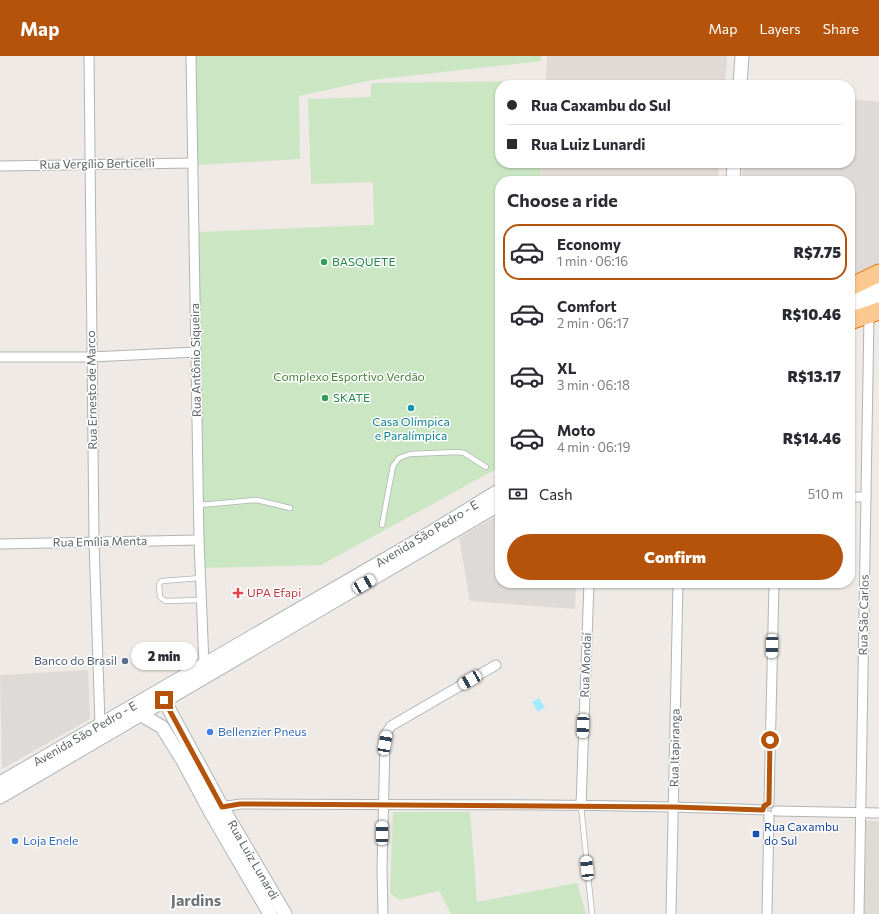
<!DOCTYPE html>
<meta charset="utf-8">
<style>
:root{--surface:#fff;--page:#f2f2f3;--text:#2b2b33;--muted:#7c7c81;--line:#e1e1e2;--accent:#b45309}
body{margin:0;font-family:Commissioner,sans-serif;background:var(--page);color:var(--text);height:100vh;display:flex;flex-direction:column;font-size:15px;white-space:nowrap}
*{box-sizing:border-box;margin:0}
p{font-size:13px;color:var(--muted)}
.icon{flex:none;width:22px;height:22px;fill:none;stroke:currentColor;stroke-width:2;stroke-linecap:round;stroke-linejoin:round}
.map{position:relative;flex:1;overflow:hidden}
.panel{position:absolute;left:495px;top:120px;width:360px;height:412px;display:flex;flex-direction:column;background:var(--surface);border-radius:16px;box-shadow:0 1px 3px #0004}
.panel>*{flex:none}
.top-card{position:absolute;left:495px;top:24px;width:360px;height:88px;border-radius:16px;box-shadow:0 1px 3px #0004;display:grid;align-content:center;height:88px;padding:0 12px;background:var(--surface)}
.end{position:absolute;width:18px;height:18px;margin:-9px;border:5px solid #b45309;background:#fff;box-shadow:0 0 0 2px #fff}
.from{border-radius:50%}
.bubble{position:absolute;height:28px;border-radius:14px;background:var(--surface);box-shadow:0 1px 3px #0004;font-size:13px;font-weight:800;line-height:28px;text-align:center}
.car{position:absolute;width:12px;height:24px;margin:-12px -6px;border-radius:5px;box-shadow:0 0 3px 1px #0007;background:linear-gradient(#fff 24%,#345 0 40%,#fff 0 76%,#345 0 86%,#fff 0)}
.top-card b{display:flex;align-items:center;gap:14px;height:38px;font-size:15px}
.top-card b+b{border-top:1px solid var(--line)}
.top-card i{width:10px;height:10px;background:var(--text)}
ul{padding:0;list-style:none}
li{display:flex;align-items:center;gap:12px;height:56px;margin:0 8px 6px;padding:0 4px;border:2px solid transparent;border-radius:16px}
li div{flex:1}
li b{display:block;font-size:15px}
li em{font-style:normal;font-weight:800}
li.selected{border-color:var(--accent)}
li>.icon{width:36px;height:36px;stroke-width:1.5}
h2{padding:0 12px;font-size:18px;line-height:48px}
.pay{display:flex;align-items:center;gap:10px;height:44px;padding:0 12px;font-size:15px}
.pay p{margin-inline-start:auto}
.button{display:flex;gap:8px;margin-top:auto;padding:8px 12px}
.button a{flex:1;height:46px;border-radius:24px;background:var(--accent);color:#fff;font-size:16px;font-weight:800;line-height:46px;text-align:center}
header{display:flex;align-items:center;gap:24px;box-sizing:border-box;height:56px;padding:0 20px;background:var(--accent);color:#fff}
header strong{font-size:19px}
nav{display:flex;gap:22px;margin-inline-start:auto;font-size:14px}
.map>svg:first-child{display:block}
.industrial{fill:#dedad7}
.education{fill:#dfdad3}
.green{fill:#cae6c2}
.water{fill:#a6ebfd}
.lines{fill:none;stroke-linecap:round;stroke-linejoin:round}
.lane-casing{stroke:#b0b4b7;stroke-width:6}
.street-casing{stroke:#b0b4b7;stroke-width:11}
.secondary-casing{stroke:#b1b6b9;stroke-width:15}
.highway-casing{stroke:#ef7104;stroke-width:19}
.lane{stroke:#fff;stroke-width:4.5}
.street{stroke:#fff;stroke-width:9}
.secondary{stroke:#fff;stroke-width:13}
.highway{stroke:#fbc890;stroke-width:17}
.route{stroke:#b45309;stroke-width:5}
.leisure-dot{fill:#2e9e5b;stroke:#fff;stroke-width:1.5}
.culture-dot{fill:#0f9aa8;stroke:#fff;stroke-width:1.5}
.health-dot{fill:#e0444e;stroke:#fff;stroke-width:1.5}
.service-dot{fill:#5c6f8a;stroke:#fff;stroke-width:1.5}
.shop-dot{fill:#3f7fe0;stroke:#fff;stroke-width:1.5}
.transit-dot{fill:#1a4fb4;stroke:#fff;stroke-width:1.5}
.labels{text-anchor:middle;stroke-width:3;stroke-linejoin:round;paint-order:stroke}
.street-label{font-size:12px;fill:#5d6265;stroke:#fff}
.leisure-label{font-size:12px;fill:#27864d;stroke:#fff;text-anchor:start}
.park-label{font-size:12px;fill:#438336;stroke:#fff}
.culture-label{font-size:12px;fill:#0d838f;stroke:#fff}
.health-label{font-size:12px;fill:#be3a42;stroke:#fff;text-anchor:start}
.service-label{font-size:12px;fill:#4e5e75;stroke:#fff;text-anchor:end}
.shop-label{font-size:12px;fill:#366cbe;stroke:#fff;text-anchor:start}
.transit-label{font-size:12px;fill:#164399;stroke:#fff;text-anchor:start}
.district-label{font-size:16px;font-weight:bold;fill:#6e7477;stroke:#fff}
</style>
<header>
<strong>Map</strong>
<nav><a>Map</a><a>Layers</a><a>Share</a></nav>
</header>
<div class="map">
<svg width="879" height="858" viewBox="0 0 879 858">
<rect width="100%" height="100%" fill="#efeae5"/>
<g class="industrial">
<path d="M850,43L879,46V209L850,223V125H742L743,107H850Z"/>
<path d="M500,458V527H576L575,553L470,545L459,482Z"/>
<path d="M88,614L90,663L2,713L0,619Z"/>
</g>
<g class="education">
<path d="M547,0H727L725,29H546Z"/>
<path d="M542,107H719L718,125H551L541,124Z"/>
<path d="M866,765H879V858H864Z"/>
</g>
<g class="green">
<path d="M195,0H541V5L372,24L299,40L300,103L196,109Z"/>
<path d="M541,25V29H500V107H541V125H500V411L321,509L202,512L196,176L374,169L373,126L311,128L308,43L371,41V27Z"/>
<path d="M393,756H470L477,846L577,827L586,858H451L439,835L400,844L390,837Z"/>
</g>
<path class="water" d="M539,642L545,651L538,656L532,646Z"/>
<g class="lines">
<g class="lane-casing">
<g id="lane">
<path d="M199,449L257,444L290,452"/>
<path d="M382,469L393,410L399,402L410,398L458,396L464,397L486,411"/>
<path d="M201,522L162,525L159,528L160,541L165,545L202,544"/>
<path d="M581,750L592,858"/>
</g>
</g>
<g class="street-casing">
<g id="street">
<path d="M89,0L94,485L100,669"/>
<path d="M191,0L199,484L204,609"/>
<path d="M0,110L193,107"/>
<path d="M0,301H91L196,296"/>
<path d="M850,441H866"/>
<path d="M0,488L199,484"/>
<path d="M769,747L774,527"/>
<path d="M581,750L589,527"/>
<path d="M219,753L222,751L240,748C414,749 588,747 763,754"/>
<path d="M776,755L879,757"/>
<path d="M383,858L382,814L385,687L387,676L391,670L496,609"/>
<path d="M671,858L678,527"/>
<path d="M767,858L769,760"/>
<path d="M859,858L869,259"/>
</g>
</g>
<g class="secondary-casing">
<g id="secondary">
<path d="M740,29L742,0"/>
<path d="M733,125L734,107"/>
<path d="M850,240L879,227"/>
<path d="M850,254L879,240"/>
<path d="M164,644L222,751L285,858"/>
<path d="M140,658L162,671L182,703L211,757L270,858"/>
<path d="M0,727L422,482L500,434"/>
<path d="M0,741L500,448"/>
</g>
</g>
<g class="highway-casing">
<g id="highway">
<path d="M850,231L879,217"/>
<path d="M850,265L879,255"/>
</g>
</g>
<use href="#lane" class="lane"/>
<use href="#street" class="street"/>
<use href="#secondary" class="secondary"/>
<use href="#highway" class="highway"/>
</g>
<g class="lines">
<path class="route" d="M164,644L222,751L240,748L674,751L763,754L764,750L769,747L770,684"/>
</g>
<g class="leisure-dot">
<circle cx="324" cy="206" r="4"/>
<circle cx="325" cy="342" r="4"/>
</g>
<circle class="culture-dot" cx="411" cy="352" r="4"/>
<path class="health-dot" d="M236 531h4v4h4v4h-4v4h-4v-4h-4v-4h4z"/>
<circle class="service-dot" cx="125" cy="605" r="4"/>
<g class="shop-dot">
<circle cx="210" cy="676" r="4"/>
<circle cx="15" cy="785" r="4"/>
</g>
<rect class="transit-dot" x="752" y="774" width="8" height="8" rx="2"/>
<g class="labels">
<g class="street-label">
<text transform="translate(97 108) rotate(-1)" y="4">Rua Vergílio Berticelli</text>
<text transform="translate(196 304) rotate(-91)" y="4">Rua Antônio Siqueira</text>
<text transform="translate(92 334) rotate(-91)" y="4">Rua Ernesto de Marco</text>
<text transform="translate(427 478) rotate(-31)" y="4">Avenida São Pedro - E</text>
<text transform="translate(100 486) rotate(-1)" y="4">Rua Emília Menta</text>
<text transform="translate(864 559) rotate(-89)" y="4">Rua São Carlos</text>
<text transform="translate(586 609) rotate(-88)" y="4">Rua Mondaí</text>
<text transform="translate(85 678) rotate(-30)" y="4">Avenida São Pedro - E</text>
<text transform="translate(675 692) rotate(-89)" y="4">Rua Itapiranga</text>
<text transform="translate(253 804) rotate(60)" y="4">Rua Luiz Lunardi</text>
</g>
<g class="leisure-label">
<text x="332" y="210">BASQUETE</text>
<text x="333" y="346">SKATE</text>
</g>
<g class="park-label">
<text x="349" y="325">Complexo Esportivo Verdão</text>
</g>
<g class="culture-label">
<text x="411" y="370">Casa Olímpica<tspan x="411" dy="14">e Paralímpica</tspan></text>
</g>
<g class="health-label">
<text x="247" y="541">UPA Efapi</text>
</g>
<g class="service-label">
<text x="117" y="609">Banco do Brasil</text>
</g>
<g class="shop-label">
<text x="218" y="680">Bellenzier Pneus</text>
<text x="23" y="789">Loja Enele</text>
</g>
<g class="transit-label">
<text x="764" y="775">Rua Caxambu<tspan x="764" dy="14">do Sul</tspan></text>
</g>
<g class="district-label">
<text x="196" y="850">Jardins</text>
</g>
</g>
</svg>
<i class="end from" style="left:770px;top:684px"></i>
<i class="end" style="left:164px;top:644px"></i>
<div class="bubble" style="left:131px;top:586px;width:66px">2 min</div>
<i class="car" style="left:364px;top:528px;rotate:60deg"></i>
<i class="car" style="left:772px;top:590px;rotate:181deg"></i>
<i class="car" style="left:470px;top:624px;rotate:240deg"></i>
<i class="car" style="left:583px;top:670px;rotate:182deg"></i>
<i class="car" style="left:385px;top:687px;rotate:10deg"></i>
<i class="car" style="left:382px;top:777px;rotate:0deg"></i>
<i class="car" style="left:587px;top:812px;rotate:354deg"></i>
<div class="top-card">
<b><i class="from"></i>Rua Caxambu do Sul</b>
<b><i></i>Rua Luiz Lunardi</b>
</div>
<section class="panel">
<h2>Choose a ride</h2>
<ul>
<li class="selected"><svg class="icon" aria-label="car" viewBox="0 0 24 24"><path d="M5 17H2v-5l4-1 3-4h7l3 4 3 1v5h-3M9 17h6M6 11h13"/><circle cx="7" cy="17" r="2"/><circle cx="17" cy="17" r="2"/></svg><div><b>Economy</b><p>1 min · 06:16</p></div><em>R$7.75</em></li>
<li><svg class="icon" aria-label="car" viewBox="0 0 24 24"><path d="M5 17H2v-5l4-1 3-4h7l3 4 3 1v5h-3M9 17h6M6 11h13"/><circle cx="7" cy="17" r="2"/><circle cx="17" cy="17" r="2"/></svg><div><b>Comfort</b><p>2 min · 06:17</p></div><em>R$10.46</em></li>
<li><svg class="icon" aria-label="car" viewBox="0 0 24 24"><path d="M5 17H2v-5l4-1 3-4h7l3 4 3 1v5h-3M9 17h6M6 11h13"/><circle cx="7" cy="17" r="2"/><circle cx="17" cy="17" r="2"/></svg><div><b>XL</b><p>3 min · 06:18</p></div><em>R$13.17</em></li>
<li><svg class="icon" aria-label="car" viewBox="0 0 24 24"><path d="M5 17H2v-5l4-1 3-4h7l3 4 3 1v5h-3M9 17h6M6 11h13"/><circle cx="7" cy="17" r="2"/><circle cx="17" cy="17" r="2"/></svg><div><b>Moto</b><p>4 min · 06:19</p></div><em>R$14.46</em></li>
</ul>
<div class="pay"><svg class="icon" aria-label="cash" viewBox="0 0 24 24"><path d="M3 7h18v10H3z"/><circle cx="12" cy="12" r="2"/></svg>Cash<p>510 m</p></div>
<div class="button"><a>Confirm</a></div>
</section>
</div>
